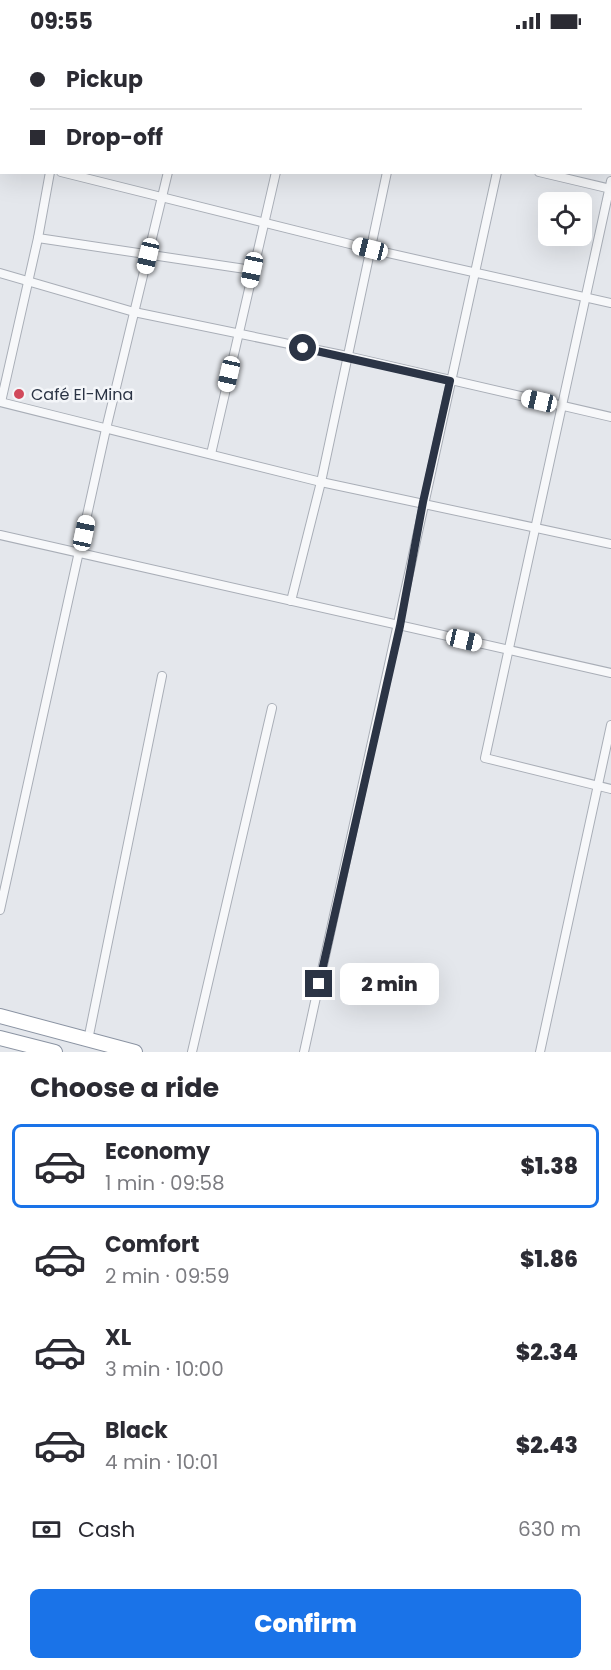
<!DOCTYPE html>
<meta charset="utf-8">
<style>
:root{--surface:#fff;--page:#f7f7f7;--text:#2b2b33;--muted:#7c7c81;--line:#e1e1e2;--accent:#1a73e8}
body{margin:0;font-family:Poppins,sans-serif;background:var(--page);color:var(--text);height:100vh;display:flex;flex-direction:column;font-size:22px;white-space:nowrap}
*{box-sizing:border-box;margin:0}
p{font-size:20px;color:var(--muted)}
.icon{flex:none;width:33px;height:33px;fill:none;stroke:currentColor;stroke-width:2;stroke-linecap:round;stroke-linejoin:round}
.map{position:relative;height:1010px;overflow:hidden}
.details{display:flex;flex-direction:column;background:var(--surface);flex:1}
.details>*{flex:none}
.top-card{position:absolute;left:0px;top:0px;width:612px;height:132px;box-shadow:0 6px 24px #0002;display:grid;align-content:center;height:132px;padding:0 30px;background:var(--surface)}
.fabs{position:absolute;left:538px;top:150px;display:grid;gap:12px}
.fabs a{display:grid;place-items:center;width:54px;height:54px;border-radius:9px;background:var(--surface);box-shadow:0 6px 24px #0002;font-size:30px}
.end{position:absolute;width:27px;height:27px;margin:-14px;border:8px solid #2b3445;background:#fff;box-shadow:0 0 0 3px #fff}
.from{border-radius:50%}
.bubble{position:absolute;height:42px;border-radius:9px;background:var(--surface);box-shadow:0 6px 24px #0002;font-size:20px;font-weight:800;line-height:42px;text-align:center}
.car{position:absolute;width:18px;height:36px;margin:-18px -9px;border-radius:8px;box-shadow:0 0 4px 2px #0007;background:linear-gradient(#fff 24%,#345 0 40%,#fff 0 76%,#345 0 86%,#fff 0)}
.top-card b{display:flex;align-items:center;gap:21px;height:57px;font-size:22px}
.top-card b+b{border-top:2px solid var(--line)}
.top-card i{width:15px;height:15px;background:var(--text)}
ul{padding:0;list-style:none}
li{display:flex;align-items:center;gap:18px;height:84px;margin:0 12px 9px;padding:0 18px;border:3px solid transparent;border-radius:9px}
li div{flex:1}
li b{display:block;font-size:22px}
li em{font-style:normal;font-weight:800}
li.current{border-color:var(--accent)}
li>.icon{width:54px;height:54px;stroke-width:1.5}
h2{padding:0 30px;font-size:27px;line-height:72px}
.pay{display:flex;align-items:center;gap:15px;height:66px;padding:0 30px;font-size:22px}
.pay p{margin-inline-start:auto}
.cta{display:flex;gap:12px;margin-top:auto;padding:12px 30px}
.cta a{flex:1;height:69px;border-radius:9px;background:var(--accent);color:#fff;font-size:24px;font-weight:800;line-height:69px;text-align:center}
.status{display:flex;justify-content:space-between;align-items:center;height:42px;padding:0 30px;background:var(--surface);direction:ltr}
.status svg{height:16px;fill:currentColor}
.map>svg:first-child{display:block}
.lines{fill:none;stroke-linecap:round;stroke-linejoin:round}
.street-casing{stroke:#a9aeb7;stroke-width:10}
.highway-casing{stroke:#8b94a3;stroke-width:16}
.street{stroke:#f7f8fa;stroke-width:8}
.highway{stroke:#fff;stroke-width:14}
.route{stroke:#2b3445;stroke-width:8}
.poi-dot{fill:#d1495b;stroke:#f4f6f9;stroke-width:2}
.labels{text-anchor:middle;stroke-width:5;stroke-linejoin:round;paint-order:stroke}
.poi-label{font-size:16px;fill:#2b3445;stroke:#f4f6f9;text-anchor:start}
</style>
<div class="status"><b>09:55</b><svg viewBox="0 0 49 12"><path d="M0 12V9h3v3zM5 12V6h3v6zM10 12V3h3v9zM15 12V0h3v12zM26 1h20v11H26zM47 4h2v5h-2z"/></svg></div>
<div class="map">
<svg width="611" height="1010" viewBox="0 0 611 1010">
<rect width="100%" height="100%" fill="#e4e7ec"/>
<g class="lines">
<g class="street-casing">
<g id="street">
<path d="M10,0L16,2"/>
<path d="M477,0L483,2"/>
<path d="M75,2L76,0"/>
<path d="M196,2L197,0"/>
<path d="M308,2L309,0"/>
<path d="M416,2L417,0"/>
<path d="M524,2L525,0"/>
<path d="M610,32H611"/>
<path d="M0,116H2"/>
<path d="M61,130L370,207L611,261"/>
<path d="M539,130L611,147"/>
<path d="M611,139L485,716L611,747"/>
<path d="M38,196L252,228"/>
<path d="M0,231L134,270L347,314L611,375"/>
<path d="M0,360L321,440L611,502"/>
<path d="M1,360L38,196L50,130"/>
<path d="M211,412L276,130"/>
<path d="M0,493L611,631"/>
<path d="M291,559L321,440L387,130"/>
<path d="M0,868L106,387L168,130"/>
<path d="M88,998L162,634"/>
<path d="M192,1010L272,666"/>
<path d="M304,1010L497,130"/>
<path d="M540,1010L611,683"/>
</g>
</g>
<g class="highway-casing">
<g id="highway">
<path d="M0,974L135,1010"/>
<path d="M0,996L55,1010"/>
</g>
</g>
<use href="#street" class="street"/>
<use href="#highway" class="highway"/>
</g>
<g class="lines">
<path class="route" d="M303,306L450,339L423,460L400,584L319,942"/>
</g>
<circle class="poi-dot" cx="19" cy="352" r="6"/>
<g class="labels">
<g class="poi-label">
<text x="31" y="358">Café El-Mina</text>
</g>
</g>
</svg>
<div class="fabs">
<a><svg class="icon" aria-label="locate" viewBox="0 0 24 24"><circle cx="12" cy="12" r="6"/><path d="M12 2v4M12 18v4M2 12h4M18 12h4"/></svg></a>
</div>
<i class="end from" style="left:303px;top:306px"></i>
<i class="end" style="left:319px;top:942px"></i>
<div class="bubble" style="left:340px;top:921px;width:99px">2 min</div>
<i class="car" style="left:370px;top:207px;rotate:284deg"></i>
<i class="car" style="left:148px;top:214px;rotate:193deg"></i>
<i class="car" style="left:252px;top:228px;rotate:192deg"></i>
<i class="car" style="left:229px;top:332px;rotate:193deg"></i>
<i class="car" style="left:539px;top:359px;rotate:283deg"></i>
<i class="car" style="left:84px;top:491px;rotate:12deg"></i>
<i class="car" style="left:464px;top:598px;rotate:103deg"></i>
<div class="top-card">
<b><i class="from"></i>Pickup</b>
<b><i></i>Drop-off</b>
</div>
</div>
<section class="details">
<h2>Choose a ride</h2>
<ul>
<li class="current"><svg class="icon" aria-label="car" viewBox="0 0 24 24"><path d="M5 17H2v-5l4-1 3-4h7l3 4 3 1v5h-3M9 17h6M6 11h13"/><circle cx="7" cy="17" r="2"/><circle cx="17" cy="17" r="2"/></svg><div><b>Economy</b><p>1 min · 09:58</p></div><em>$1.38</em></li>
<li><svg class="icon" aria-label="car" viewBox="0 0 24 24"><path d="M5 17H2v-5l4-1 3-4h7l3 4 3 1v5h-3M9 17h6M6 11h13"/><circle cx="7" cy="17" r="2"/><circle cx="17" cy="17" r="2"/></svg><div><b>Comfort</b><p>2 min · 09:59</p></div><em>$1.86</em></li>
<li><svg class="icon" aria-label="car" viewBox="0 0 24 24"><path d="M5 17H2v-5l4-1 3-4h7l3 4 3 1v5h-3M9 17h6M6 11h13"/><circle cx="7" cy="17" r="2"/><circle cx="17" cy="17" r="2"/></svg><div><b>XL</b><p>3 min · 10:00</p></div><em>$2.34</em></li>
<li><svg class="icon" aria-label="car" viewBox="0 0 24 24"><path d="M5 17H2v-5l4-1 3-4h7l3 4 3 1v5h-3M9 17h6M6 11h13"/><circle cx="7" cy="17" r="2"/><circle cx="17" cy="17" r="2"/></svg><div><b>Black</b><p>4 min · 10:01</p></div><em>$2.43</em></li>
</ul>
<div class="pay"><svg class="icon" aria-label="cash" viewBox="0 0 24 24"><path d="M3 7h18v10H3z"/><circle cx="12" cy="12" r="2"/></svg>Cash<p>630 m</p></div>
<div class="cta"><a>Confirm</a></div>
</section>
